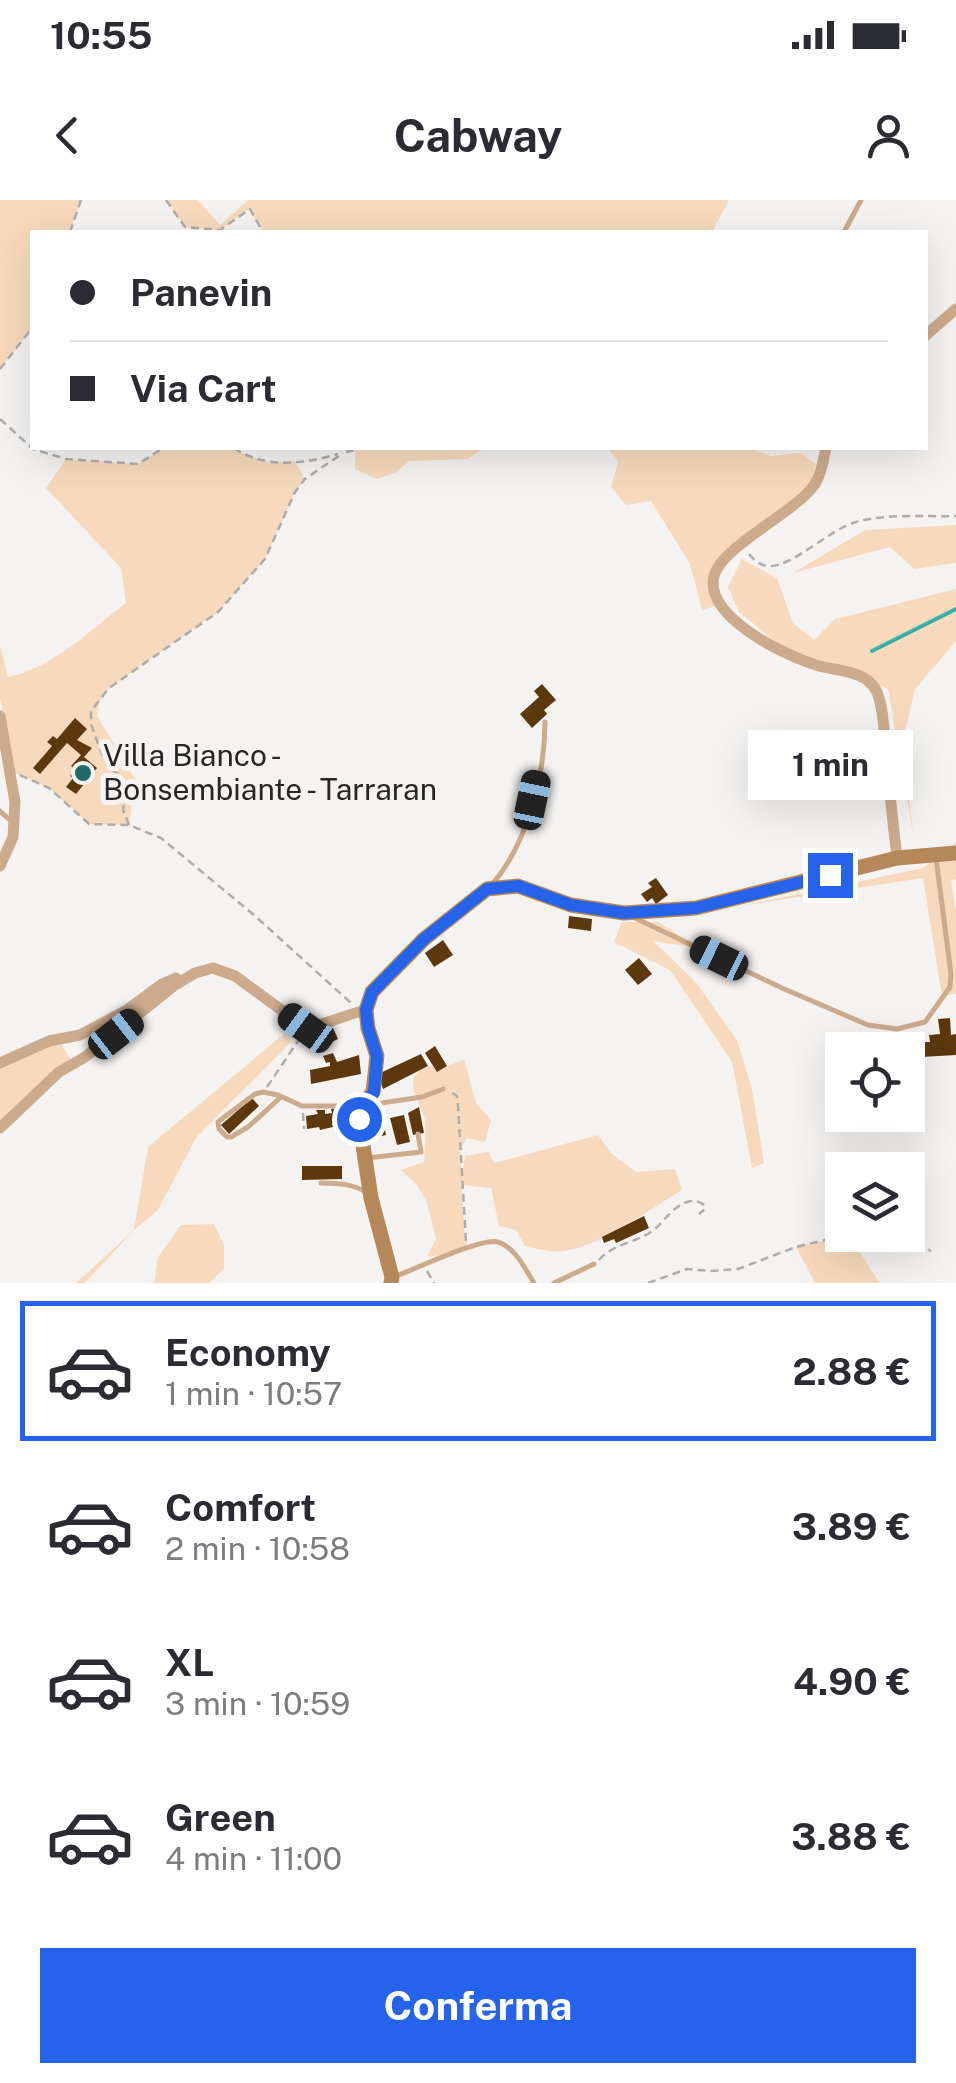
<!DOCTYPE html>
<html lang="it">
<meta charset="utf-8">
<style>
:root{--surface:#fff;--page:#f7f7f7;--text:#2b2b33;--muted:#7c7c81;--line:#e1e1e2;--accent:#2563eb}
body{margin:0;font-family:"Public Sans",sans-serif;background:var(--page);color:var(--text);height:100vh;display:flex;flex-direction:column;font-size:38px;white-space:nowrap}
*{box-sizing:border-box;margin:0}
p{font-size:32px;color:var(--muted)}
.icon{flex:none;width:55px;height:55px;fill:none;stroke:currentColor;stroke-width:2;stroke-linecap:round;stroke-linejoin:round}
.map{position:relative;height:1083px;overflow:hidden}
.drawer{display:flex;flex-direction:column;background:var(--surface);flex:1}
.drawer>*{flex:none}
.top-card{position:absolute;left:30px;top:30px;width:898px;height:220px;border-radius:0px;box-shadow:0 10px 40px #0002;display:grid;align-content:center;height:220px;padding:0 40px;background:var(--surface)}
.tools{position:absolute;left:825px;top:832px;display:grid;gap:20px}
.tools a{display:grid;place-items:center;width:100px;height:100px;border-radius:0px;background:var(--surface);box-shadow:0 10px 40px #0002;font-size:50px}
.end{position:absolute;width:45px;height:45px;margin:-22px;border:12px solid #2563eb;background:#fff;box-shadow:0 0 0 5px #fff}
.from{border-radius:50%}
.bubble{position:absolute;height:70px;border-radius:0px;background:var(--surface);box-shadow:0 10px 40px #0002;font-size:32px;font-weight:700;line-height:70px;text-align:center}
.car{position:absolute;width:30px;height:60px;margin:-30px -15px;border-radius:12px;box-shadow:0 0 8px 2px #0007;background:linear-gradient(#222 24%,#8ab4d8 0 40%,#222 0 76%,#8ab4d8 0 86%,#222 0)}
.top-card b{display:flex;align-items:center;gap:35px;height:95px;font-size:38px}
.top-card b+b{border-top:2px solid var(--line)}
.top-card i{width:25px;height:25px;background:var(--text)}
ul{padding:18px 0 0;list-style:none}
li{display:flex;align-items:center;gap:30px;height:140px;margin:0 20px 15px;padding:0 20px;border:5px solid transparent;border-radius:0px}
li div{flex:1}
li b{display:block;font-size:38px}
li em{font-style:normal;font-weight:700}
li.current{border-color:var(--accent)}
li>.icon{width:90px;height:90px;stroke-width:1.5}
.primary-button{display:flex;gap:20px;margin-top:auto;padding:20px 40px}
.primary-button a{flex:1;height:115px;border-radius:0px;background:var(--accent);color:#fff;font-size:40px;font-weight:700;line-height:115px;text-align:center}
.status{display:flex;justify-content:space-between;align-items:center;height:70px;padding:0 50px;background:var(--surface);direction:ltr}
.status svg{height:28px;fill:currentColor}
header{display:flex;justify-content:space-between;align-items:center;height:130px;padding:0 40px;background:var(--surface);font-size:45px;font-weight:700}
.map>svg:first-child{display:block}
.green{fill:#f7dabd}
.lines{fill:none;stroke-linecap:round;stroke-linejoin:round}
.stream{stroke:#3dafab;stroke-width:4}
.building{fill:#5c380c}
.path{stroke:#aeadab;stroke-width:2.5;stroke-dasharray:8 5;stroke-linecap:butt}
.lane{stroke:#ccab8c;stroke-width:5}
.street{stroke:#ccab8c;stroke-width:11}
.secondary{stroke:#b68758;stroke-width:15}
.route{stroke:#2563eb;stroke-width:12}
.poi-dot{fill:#1f6b68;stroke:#f5f3f1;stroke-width:4}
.labels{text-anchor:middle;stroke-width:10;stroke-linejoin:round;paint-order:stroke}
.poi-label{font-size:30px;fill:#272625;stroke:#f5f3f1;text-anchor:start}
</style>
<div class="status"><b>10:55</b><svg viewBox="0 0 49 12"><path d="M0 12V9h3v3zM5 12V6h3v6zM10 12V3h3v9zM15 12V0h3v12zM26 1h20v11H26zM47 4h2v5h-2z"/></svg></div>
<header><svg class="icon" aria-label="back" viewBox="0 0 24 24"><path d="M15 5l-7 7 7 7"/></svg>Cabway<svg class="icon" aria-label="person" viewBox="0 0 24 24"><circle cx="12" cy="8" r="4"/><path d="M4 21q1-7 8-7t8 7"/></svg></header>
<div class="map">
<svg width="956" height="1083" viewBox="0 0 956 1083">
<rect width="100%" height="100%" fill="#f5f3f1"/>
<g class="green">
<path d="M0,0H81L70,32H32V128L0,169Z"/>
<path d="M166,0H198L220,25L248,0H729L712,32H263L249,9L220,30L185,27Z"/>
<path d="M163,248H234L245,255L270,263L295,261L305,279L295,292L265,359L218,412L109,488L99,502L97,516L135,579L129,625L89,624L49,588L9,570L12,567L0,497V445L8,477C53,468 90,430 126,403L121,368L46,288L66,259L138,264Z"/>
<path d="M363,248H485L467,259L409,261L395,273L377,279L355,269V250Z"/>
<path d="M608,248H750L771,256L801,253L816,264L811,282L710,372L716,406L702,410L690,364L651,301L626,305L611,287L618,262Z"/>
<path d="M956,325V363L914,369L890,347L793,373L865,330Z"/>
<path d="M742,359L777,378L793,423L814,440L835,419L956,389V441L915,489L903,540L913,634L888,489L782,447L739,412L728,387Z"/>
<path d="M956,642V679L951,681L956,711V794L942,796L923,678L741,706L923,668Z"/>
<path d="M622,722H658L703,749L653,741L694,780L737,840L752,889L764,963L752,968L732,862L670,770L614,742Z"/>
<path d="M285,833L291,842L196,938L158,1010L134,1030L85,1083H76L134,1030L148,947Z"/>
<path d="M57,839L74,863L0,928V863Z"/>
<path d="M464,859L476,903L491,920L485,942L466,938L460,952L462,976L465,956L489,952L494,963L598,935L611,953L636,972L675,969L682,990C652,1008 597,1048 564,1051C551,1053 538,1049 525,1046L516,1030L499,1026L491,988L462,985L464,1029L468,1049L455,1053L427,1057L436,1039L427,1003L417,985L401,970L424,962C425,953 426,927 425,920C420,900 397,872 433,866L437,871Z"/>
<path d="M214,1024L224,1045V1069L209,1083H154L158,1057L181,1025Z"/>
<path d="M848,1035L880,1083H815L796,1047Z"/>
</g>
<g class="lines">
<path class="stream" d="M872,451L956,409"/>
</g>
<g class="building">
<path d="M542,484L556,500L544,510L547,514L532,528L520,514L539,497L534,491Z"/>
<path d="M75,518L87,529L77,540L92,548L84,557L97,568L76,594L66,587L73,578L70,576L75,569L71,566L81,555L67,543L40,574L33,568L52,546L47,542L53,536L57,539Z"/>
<path d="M656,678L668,695L656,704L652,698L647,702L641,694L652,687L648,683Z"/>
<path d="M569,716L592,719L591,731L568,728Z"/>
<path d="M443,740L453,755L434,767L425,753Z"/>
<path d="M639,758L652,774L638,785L625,770Z"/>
<path d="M950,818L951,835L956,834V855L921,857L920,842H930L929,835L940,834L938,819Z"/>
<path d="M333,828L338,839L318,849L313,838Z"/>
<path d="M861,835V838H874V850H842V856H837V839Z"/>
<path d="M435,846L447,866L437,872L425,853Z"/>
<path d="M333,853L337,862L359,855L361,874L311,884L310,870L330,866V862L326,863L323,856Z"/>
<path d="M421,854L428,866L383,889L378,874Z"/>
<path d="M252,898L259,906L229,934L221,925Z"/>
<path d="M419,907L424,933L413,935L408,913Z"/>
<path d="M337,908L338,923H332L333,927L320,930L319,927L307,929L306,916L318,914L316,910H325V914L332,913L331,909Z"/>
<path d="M377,913L383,914L384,921H378L380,927L384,925L386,935L368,939L364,917Z"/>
<path d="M404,915L410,942L397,945L390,918Z"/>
<path d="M302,966H342V979L302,980Z"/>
<path d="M644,1016L649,1028L616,1043L614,1039L604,1043L602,1037Z"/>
</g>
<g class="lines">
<g class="path">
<path d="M166,0L185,27L220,30L250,9L263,32"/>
<path d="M70,32L81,0"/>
<path d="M0,169L32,128"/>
<path d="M0,219L33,249L66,259L138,264L163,248"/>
<path d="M234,248C264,269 304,264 338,254"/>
<path d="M346,252L363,248"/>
<path d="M749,354C754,360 760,366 769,366C792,367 828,331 853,323C884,313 923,317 956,316"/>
<path d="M20,575L49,588L89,624L129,625L161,638L254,715L351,803"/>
<path d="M129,625L123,610L125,588L118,574L108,567L100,549L91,524V511L109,488L218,412L265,359L295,292L305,279L343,253"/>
<path d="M267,887L302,835"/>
<path d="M452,893L457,896L458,905L466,1042"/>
<path d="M303,913L304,929"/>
<path d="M853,1035L909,1039L931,1051"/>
<path d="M599,1060C614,1042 640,1043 656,1028C666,1019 673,1007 687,1002C695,1000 696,1001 703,1004L705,1009L699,1014"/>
<path d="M427,1071L434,1083"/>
<path d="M648,1083L687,1069L710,1071L738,1069L796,1047L846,1035"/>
</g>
<g class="lane">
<path d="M844,32L861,0"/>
<path d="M0,611L12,622"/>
<path d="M493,683C527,644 545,574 545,522"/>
<path d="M635,718L782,788L868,825L897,829L925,822L950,787L951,774L936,658"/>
<path d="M281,897L248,927L231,937H227L219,929L218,922L223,918L255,894L263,892L278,895L302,906H358"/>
<path d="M368,905L422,897L443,889"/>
<path d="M367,958L421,952L418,934"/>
<path d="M321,983C339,983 353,984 368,993"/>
<path d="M394,1077C413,1070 482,1037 498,1042C516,1048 525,1069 534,1083"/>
<path d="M554,1083L594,1064"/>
</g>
<g class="street">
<path d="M925,136L956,109"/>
<path d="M826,248C824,258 821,275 815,284C795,313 722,346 714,376C704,417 786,456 816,465C832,470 853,470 867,480C871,483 875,488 877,492C884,510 884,533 886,552C889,588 893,623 897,658"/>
<path d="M0,516L15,602L13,637L0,666"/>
<path d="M0,863L49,841L80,835L127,810L162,784L176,778"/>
<path d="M0,928L59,872L85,857L175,785L195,773L213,768L235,776L306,828C327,824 345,815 366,810"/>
</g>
<path class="secondary" d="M391,1083L392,1077L371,998L359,919L363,905L373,892L377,856L368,828L366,810L372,792L424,739L487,689L518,686L571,705L624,713L696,708L897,658L956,653"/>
</g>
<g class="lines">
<path class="route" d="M359,919L363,906L374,892L377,856L368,828L366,810L372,792L424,739L487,689L518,686L571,705L624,713L696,708L830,675"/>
</g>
<circle class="poi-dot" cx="83" cy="573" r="10"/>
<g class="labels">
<g class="poi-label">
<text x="103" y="566">Villa Bianco -<tspan x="103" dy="34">Bonsembiante - Tarraran</tspan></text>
</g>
</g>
</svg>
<div class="tools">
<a><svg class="icon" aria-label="locate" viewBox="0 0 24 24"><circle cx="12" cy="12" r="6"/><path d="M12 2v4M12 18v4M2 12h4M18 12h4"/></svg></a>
<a><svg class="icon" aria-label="layers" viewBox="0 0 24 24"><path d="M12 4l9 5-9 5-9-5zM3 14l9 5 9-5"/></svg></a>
</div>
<i class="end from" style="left:359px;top:919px"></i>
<i class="end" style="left:830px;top:675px"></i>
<div class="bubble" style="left:748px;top:530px;width:165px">1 min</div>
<i class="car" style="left:532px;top:600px;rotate:12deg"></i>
<i class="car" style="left:719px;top:758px;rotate:296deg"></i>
<i class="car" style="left:306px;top:828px;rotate:306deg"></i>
<i class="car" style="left:116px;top:834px;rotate:52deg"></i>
<div class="top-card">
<b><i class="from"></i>Panevin</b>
<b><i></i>Via Cart</b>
</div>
</div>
<section class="drawer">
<ul>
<li class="current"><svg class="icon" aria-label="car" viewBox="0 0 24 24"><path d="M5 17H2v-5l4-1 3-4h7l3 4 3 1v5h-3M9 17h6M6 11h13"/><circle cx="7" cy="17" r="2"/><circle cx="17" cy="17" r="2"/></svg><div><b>Economy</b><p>1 min · 10:57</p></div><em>2.88 €</em></li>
<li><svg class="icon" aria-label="car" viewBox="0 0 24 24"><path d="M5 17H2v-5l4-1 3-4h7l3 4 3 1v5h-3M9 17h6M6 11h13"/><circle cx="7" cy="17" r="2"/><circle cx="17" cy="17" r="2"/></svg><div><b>Comfort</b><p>2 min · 10:58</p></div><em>3.89 €</em></li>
<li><svg class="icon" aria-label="car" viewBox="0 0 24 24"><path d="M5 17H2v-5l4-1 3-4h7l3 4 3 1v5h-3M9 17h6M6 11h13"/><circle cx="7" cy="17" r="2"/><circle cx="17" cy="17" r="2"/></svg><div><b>XL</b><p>3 min · 10:59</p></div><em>4.90 €</em></li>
<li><svg class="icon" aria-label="car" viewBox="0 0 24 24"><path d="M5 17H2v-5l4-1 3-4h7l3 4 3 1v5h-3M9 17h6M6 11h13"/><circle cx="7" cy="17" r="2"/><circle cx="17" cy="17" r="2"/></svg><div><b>Green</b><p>4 min · 11:00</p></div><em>3.88 €</em></li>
</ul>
<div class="primary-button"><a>Conferma</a></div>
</section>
